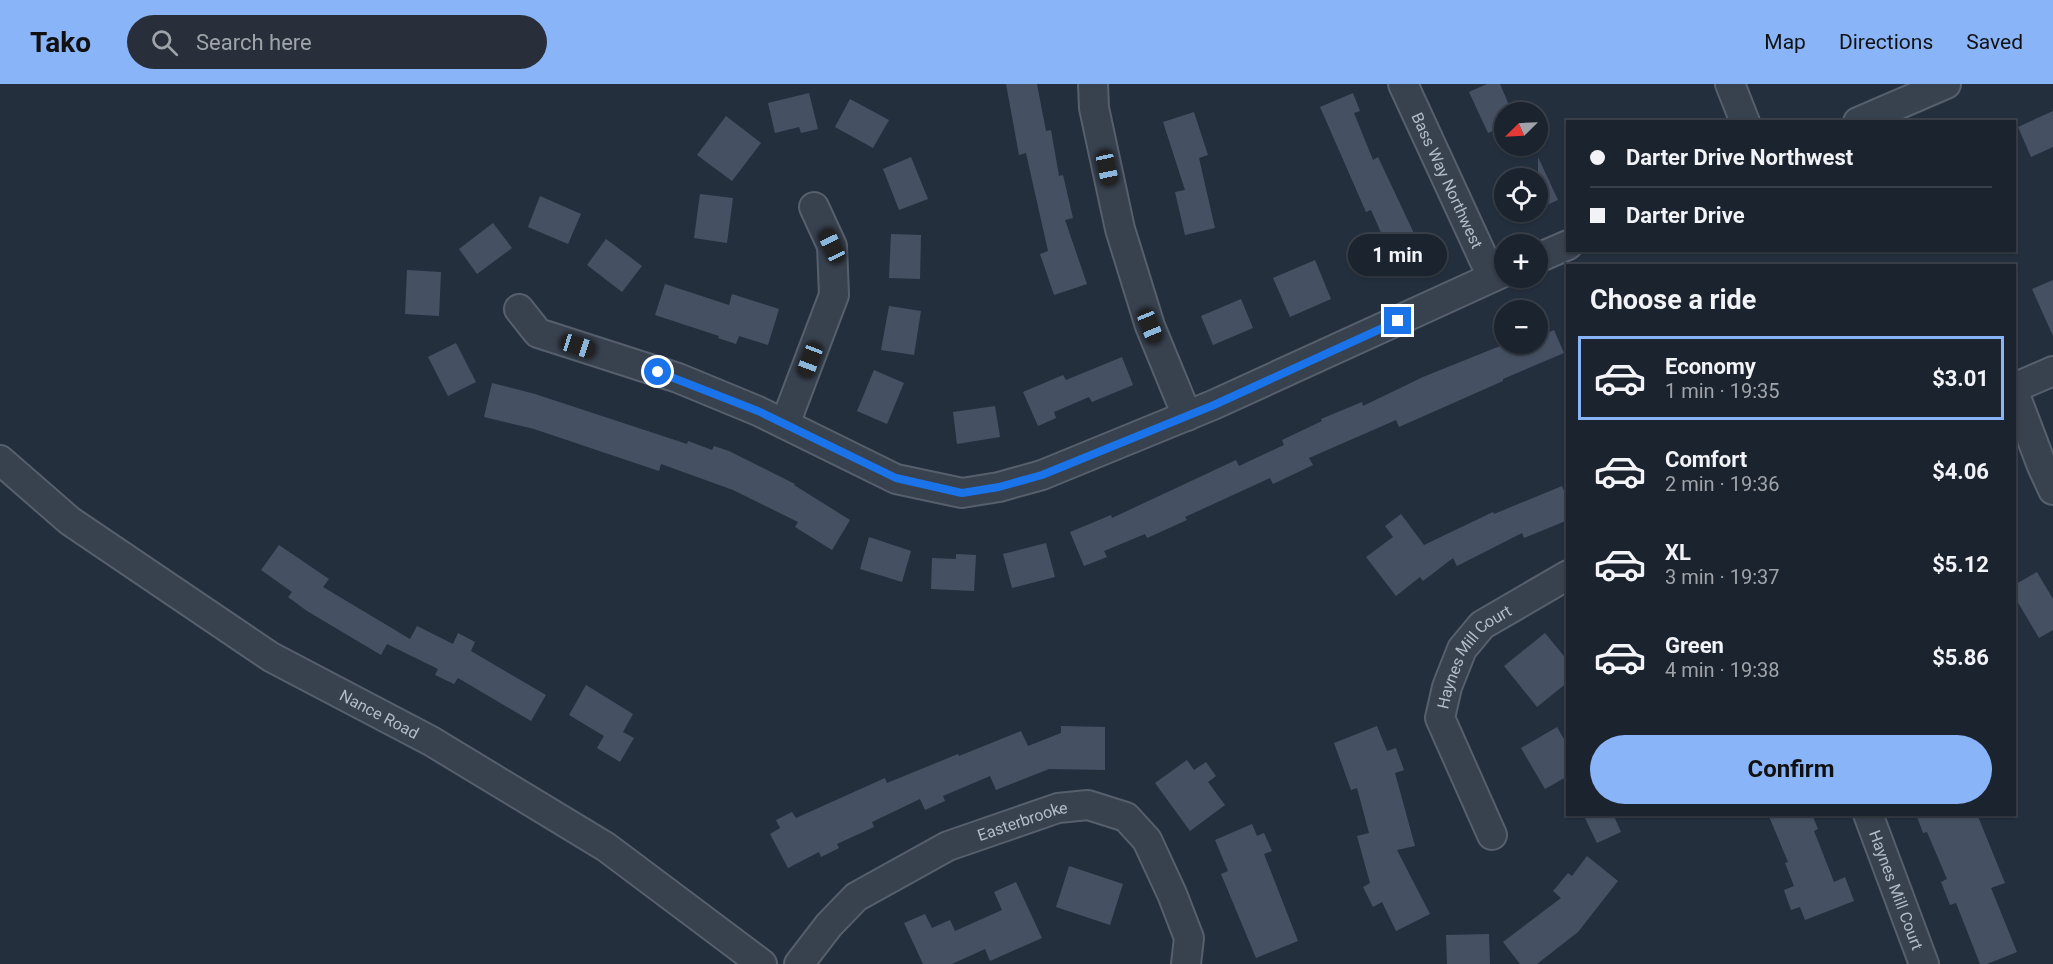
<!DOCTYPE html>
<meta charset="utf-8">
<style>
:root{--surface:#1b232e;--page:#282f3a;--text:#f1f3f6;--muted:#a0a4aa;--line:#39404a;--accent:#8ab4f8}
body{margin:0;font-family:Roboto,sans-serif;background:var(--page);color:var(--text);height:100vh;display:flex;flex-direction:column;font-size:22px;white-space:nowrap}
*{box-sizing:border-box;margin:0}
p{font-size:20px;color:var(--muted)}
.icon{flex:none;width:33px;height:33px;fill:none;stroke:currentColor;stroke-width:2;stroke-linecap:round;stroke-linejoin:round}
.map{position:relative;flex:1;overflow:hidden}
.sheet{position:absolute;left:1566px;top:180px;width:450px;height:552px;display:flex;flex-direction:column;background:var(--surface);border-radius:0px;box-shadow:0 2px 4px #0004,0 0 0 2px var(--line)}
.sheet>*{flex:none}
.guide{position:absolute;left:1566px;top:36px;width:450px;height:132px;border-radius:0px;box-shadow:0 2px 4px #0004,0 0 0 2px var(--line);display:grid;align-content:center;height:132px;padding:0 24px;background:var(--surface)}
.needle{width:39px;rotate:246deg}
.buttons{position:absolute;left:1494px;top:18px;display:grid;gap:12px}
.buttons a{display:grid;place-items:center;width:54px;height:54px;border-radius:50%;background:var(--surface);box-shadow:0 2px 4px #0004,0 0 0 2px var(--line);font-size:30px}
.end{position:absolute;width:27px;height:27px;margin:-14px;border:8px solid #1a73e8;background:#fff;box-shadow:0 0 0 3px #fff}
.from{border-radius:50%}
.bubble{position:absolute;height:42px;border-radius:21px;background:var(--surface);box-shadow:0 2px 4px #0004,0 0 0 2px var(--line);font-size:20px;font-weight:700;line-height:42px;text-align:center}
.car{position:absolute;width:18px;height:36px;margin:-18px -9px;border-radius:8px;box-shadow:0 0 4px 2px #0007;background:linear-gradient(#222 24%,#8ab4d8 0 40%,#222 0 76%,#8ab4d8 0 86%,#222 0)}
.guide b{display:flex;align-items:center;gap:21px;height:57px;font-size:22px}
.guide b+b{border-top:2px solid var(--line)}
.guide i{width:15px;height:15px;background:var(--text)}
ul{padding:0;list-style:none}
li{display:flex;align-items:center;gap:18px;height:84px;margin:0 12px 9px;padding:0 12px;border:3px solid transparent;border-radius:0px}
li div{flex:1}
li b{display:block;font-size:22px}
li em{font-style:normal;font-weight:700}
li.selected{border-color:var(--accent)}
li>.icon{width:54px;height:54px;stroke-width:1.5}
h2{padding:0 24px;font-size:27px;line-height:72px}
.button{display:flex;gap:12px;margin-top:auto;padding:12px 24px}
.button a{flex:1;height:69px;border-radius:36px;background:var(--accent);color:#111;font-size:24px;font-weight:700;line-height:69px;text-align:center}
header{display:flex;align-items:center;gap:36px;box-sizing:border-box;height:84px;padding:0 30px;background:var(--accent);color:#111}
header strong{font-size:28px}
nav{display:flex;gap:33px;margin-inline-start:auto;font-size:21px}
.search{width:420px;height:54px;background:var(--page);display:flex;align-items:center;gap:15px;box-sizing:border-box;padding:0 21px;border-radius:33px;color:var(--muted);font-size:22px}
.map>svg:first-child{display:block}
.building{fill:#455162}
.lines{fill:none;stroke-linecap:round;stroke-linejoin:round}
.minor-casing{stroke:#565f6c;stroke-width:32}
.minor{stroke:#38414e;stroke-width:28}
.route{stroke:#1a73e8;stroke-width:8}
.labels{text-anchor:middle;stroke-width:4.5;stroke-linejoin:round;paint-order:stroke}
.street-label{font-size:16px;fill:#b4bcc9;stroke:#1d2633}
</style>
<header>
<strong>Tako</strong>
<div class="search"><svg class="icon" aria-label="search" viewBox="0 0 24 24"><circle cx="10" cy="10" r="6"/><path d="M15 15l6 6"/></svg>Search here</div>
<nav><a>Map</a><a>Directions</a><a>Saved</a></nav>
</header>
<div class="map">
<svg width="2053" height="880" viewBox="0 0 2053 880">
<rect width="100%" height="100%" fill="#242f3e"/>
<g class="building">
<path d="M1006,0H1037L1046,47L1051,46L1059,92L1063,91L1073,134L1065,136L1087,200L1054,211L1040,170L1048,167L1026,69L1019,71Z"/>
<path d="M1487,0H1500L1512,28H1504V42L1488,49L1469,8Z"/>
<path d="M809,9L818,45L801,49L799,43L775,49L768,19Z"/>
<path d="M1353,9L1360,27L1354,29L1373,76L1378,73L1428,179L1400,191L1371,126L1366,128L1320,23Z"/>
<path d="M850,15L889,36L873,64L835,43Z"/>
<path d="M2053,27V63L2031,73L2018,43Z"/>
<path d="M1194,28L1208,71L1199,74L1215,144L1185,151L1175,108L1185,106L1163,38Z"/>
<path d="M726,32L761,59L732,97L697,71Z"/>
<path d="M911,73L928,115L899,126L883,85Z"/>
<path d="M1538,73L1558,116L1538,125Z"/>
<path d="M700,110L733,114L727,159L694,154Z"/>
<path d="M540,112L581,130L568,160L528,143Z"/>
<path d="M493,139L512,164L477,190L459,165Z"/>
<path d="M891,150L921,151L920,195L889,194Z"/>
<path d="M606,155L642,182L622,208L587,181Z"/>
<path d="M1315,176L1331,215L1290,233L1273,194Z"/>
<path d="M407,186L441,188L439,232L405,230Z"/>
<path d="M2053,196V252L2032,205Z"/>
<path d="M665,200L729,221L732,210L779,225L768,261L739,252L736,260L718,254L719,252L655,231Z"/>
<path d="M1241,215L1253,244L1213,261L1201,232Z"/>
<path d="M889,222L921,227L914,271L881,266Z"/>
<path d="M1554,246L1564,269L1503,295V297L1399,343L1396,336L1309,374L1313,381L1273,400L1270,394L1185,433L1187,436L1147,454L1145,450L1104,467L1107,473L1084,482L1070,448L1111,431L1112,434L1236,376L1239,382L1284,361L1282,356L1322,337L1321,335L1362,318L1363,322L1423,293L1505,260H1538V253Z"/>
<path d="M456,259L476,298L448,312L428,273Z"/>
<path d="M1122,273L1133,301L1092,318L1089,313L1054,328L1056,334L1038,342L1023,308L1063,291L1066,296Z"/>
<path d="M874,286L904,299L887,340L857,327Z"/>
<path d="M492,299L535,310L687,360L688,357L712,366L714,362L729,367L795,400L794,401L850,436L832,466L795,443L798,438L733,406L661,380L659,387L534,345L484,333Z"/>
<path d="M995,322L1000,353L957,360L953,328Z"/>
<path d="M1562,402L1568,416V436L1524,454L1522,449L1457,482L1453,474L1423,497L1420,493L1396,512L1366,473L1393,453L1385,442L1401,430L1424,461L1493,428L1494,430Z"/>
<path d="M869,453L911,467L902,498L860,485Z"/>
<path d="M1046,459L1055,493L1012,504L1003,470Z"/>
<path d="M279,461L329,495L323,503L410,555L417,542L453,560L458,549L475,558L471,567L546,611L531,637L458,594L454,600L435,591L438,585L387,560L381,571L307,527L288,513L292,508L261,486Z"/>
<path d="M956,470L976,471L974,507L931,505L932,474L956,475Z"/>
<path d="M2037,488L2053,515V546L2039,554L2014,512V501Z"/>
<path d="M1545,549L1568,577V598L1537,623L1504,582Z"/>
<path d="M586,601L633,630L623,648L634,654L620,678L597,664L604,652L569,631Z"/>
<path d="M1061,642L1105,643V686L1049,685L996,706L990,692L943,712L945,717L925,726L920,715L872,738L874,743L837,760L839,764L821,773L819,768L788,784L770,750L780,744L776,736L792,728L796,734L885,694L887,699L958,670L959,672L1021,647L1028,662L1061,649Z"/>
<path d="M1377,642L1387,667L1396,664L1404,686L1395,689L1415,762L1397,766L1430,830L1396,847L1382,818L1373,823L1363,803L1370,799L1357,752L1369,749L1357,704L1351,706L1334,659Z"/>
<path d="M1557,643L1568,662V692L1545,705L1521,664Z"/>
<path d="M1187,676L1194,686L1206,678L1216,692L1208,698L1225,721L1190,747L1155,699Z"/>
<path d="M1583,730H1613L1621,748L1597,759Z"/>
<path d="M1768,730H1812L1818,745L1814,747L1834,798L1845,793L1854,817L1805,836L1800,823L1791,826L1784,806L1794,802L1785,779L1788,778Z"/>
<path d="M1916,730H1977L2005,799L1991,804L2017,868L1987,880H1980L1956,819L1950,821L1941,798L1947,795L1927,748L1923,749Z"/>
<path d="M1252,740L1257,752L1264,749L1272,767L1264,770L1298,857L1256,874L1221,790L1228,787L1215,756Z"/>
<path d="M1587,772L1618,797L1578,848L1537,880H1520L1503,858L1561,814L1553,807L1568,789L1572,792Z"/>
<path d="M1069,782L1123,800L1110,841L1056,823Z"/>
<path d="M1016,798L1042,854L990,877L985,865L952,880H923L904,839L925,830L932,844L950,836L955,847L1002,826L994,808Z"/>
<path d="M1489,850L1490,880H1447L1446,851Z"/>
</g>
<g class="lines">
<g class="minor-casing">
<g id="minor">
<path d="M1093,0L1094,24L1120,145L1150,242L1187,332"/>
<path id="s1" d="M1403,0L1492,193"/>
<path d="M1730,0L1745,38"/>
<path d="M1858,38L1946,0"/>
<path d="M1538,174L1568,161"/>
<path d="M519,225L538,249L678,294L758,327L896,395L962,409L999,403L1042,391L1213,321L1504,188"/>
<path d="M2014,304L2053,287"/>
<path d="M2014,308L2042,382L2053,406"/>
<path d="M785,340L834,211L832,162L814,123"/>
<path id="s2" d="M0,376L70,437L271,573L431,657L606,763L762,880"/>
<path id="s3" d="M1868,730L1924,880"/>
<path id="s4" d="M1492,751L1440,634L1447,603L1462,565L1482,541L1568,491"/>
<path id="s5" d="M799,880L829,841L856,813L948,762L1058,724L1088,721L1126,733L1147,756L1172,810L1189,854L1186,880"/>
</g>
</g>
<use href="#minor" class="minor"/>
</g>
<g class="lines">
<path class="route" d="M658,288L758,327L896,394L962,409L999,403L1042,391L1214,321L1398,237"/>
</g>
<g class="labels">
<g class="street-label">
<text dy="6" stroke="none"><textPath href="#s1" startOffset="106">Bass Way Northwest</textPath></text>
<text dy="6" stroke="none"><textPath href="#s4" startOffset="201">Haynes Mill Court</textPath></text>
<text dy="6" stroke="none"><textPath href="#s2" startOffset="458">Nance Road</textPath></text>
<text dy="6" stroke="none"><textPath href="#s5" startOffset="272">Easterbrooke</textPath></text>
<text dy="6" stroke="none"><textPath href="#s3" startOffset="81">Haynes Mill Court</textPath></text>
</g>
</g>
</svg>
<div class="buttons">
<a><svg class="needle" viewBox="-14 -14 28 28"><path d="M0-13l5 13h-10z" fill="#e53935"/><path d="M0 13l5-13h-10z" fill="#a0a4aa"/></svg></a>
<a><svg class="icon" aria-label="locate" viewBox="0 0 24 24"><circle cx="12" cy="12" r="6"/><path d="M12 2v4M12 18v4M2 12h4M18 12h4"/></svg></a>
<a>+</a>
<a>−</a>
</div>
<i class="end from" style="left:658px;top:288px"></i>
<i class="end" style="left:1398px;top:237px"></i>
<div class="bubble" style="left:1348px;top:150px;width:99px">1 min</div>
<i class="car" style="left:1107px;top:84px;rotate:168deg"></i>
<i class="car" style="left:832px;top:162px;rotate:335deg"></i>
<i class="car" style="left:1150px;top:242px;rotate:158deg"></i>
<i class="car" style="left:578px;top:262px;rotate:108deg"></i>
<i class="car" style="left:810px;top:276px;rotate:201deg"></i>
<div class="guide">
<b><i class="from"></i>Darter Drive Northwest</b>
<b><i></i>Darter Drive</b>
</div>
<section class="sheet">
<h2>Choose a ride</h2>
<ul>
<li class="selected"><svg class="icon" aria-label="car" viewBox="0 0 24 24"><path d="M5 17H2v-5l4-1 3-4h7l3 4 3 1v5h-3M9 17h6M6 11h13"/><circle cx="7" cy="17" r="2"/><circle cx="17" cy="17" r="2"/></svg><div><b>Economy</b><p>1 min · 19:35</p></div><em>$3.01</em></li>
<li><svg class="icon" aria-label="car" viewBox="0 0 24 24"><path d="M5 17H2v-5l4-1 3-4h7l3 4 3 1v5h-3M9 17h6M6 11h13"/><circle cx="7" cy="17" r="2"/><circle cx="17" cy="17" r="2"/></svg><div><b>Comfort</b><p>2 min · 19:36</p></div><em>$4.06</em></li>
<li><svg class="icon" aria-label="car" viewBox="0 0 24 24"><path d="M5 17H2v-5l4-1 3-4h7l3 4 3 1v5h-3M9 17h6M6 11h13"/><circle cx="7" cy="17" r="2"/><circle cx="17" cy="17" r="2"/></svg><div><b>XL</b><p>3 min · 19:37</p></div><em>$5.12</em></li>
<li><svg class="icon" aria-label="car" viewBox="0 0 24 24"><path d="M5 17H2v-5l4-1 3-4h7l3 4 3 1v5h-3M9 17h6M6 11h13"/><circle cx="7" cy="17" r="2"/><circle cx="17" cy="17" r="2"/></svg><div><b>Green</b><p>4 min · 19:38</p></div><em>$5.86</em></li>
</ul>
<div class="button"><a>Confirm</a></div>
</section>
</div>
